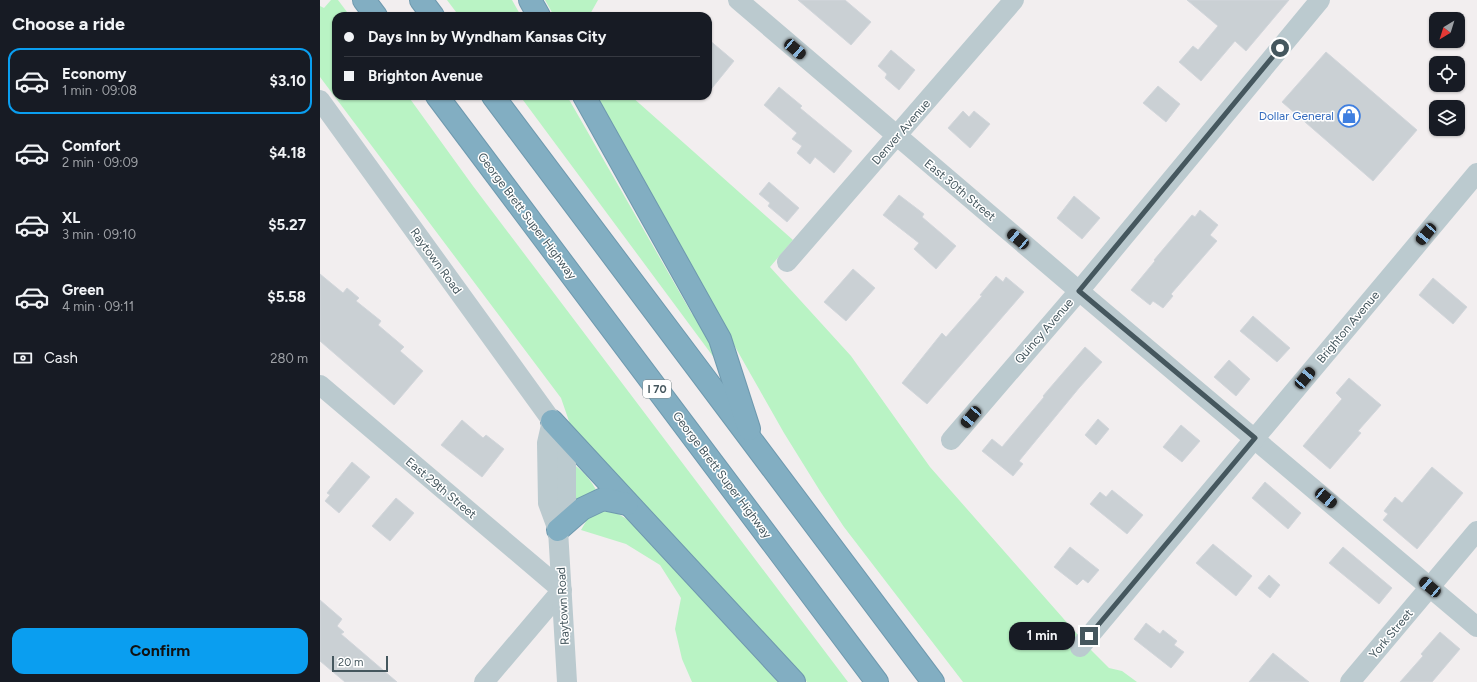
<!DOCTYPE html>
<meta charset="utf-8">
<style>
:root{--surface:#171b24;--page:#242831;--text:#f1f3f6;--muted:#9ea1a6;--line:#363941;--accent:#0a9ef0}
body{margin:0;font-family:Figtree,sans-serif;background:var(--page);color:var(--text);height:100vh;display:flex;flex-direction:column;font-size:15px;white-space:nowrap}
*{box-sizing:border-box;margin:0}
p{font-size:13px;color:var(--muted)}
.icon{flex:none;width:22px;height:22px;fill:none;stroke:currentColor;stroke-width:2;stroke-linecap:round;stroke-linejoin:round}
.map{position:relative;flex:1;overflow:hidden}
.side{display:flex;flex-direction:column;background:var(--surface);width:320px}
.side>*{flex:none}
.guide{position:absolute;left:12px;top:12px;width:380px;height:88px;border-radius:12px;box-shadow:0 1px 3px #0004;display:grid;align-content:center;height:88px;padding:0 12px;background:var(--surface)}
.needle{width:26px;rotate:218deg}
.controls{position:absolute;left:1109px;top:12px;display:grid;gap:8px}
.controls a{display:grid;place-items:center;width:36px;height:36px;border-radius:8px;background:var(--surface);box-shadow:0 1px 3px #0004;font-size:20px}
.scale{position:absolute;left:12px;bottom:10px;width:56px;box-sizing:border-box;padding-left:4px;border:2px solid #45575e;border-top:0;font-size:11px;line-height:14px;white-space:nowrap;color:#45575e;-webkit-text-stroke:3px #fff;paint-order:stroke}
.end{position:absolute;width:18px;height:18px;margin:-9px;border:5px solid #45575e;background:#fff;box-shadow:0 0 0 2px #fff}
.from{border-radius:50%}
.bubble{position:absolute;height:28px;border-radius:12px;background:var(--surface);box-shadow:0 1px 3px #0004;font-size:13px;font-weight:700;line-height:28px;text-align:center}
.car{position:absolute;width:12px;height:24px;margin:-12px -6px;border-radius:5px;box-shadow:0 0 3px 1px #0007;background:linear-gradient(#222 24%,#8ab4d8 0 40%,#222 0 76%,#8ab4d8 0 86%,#222 0)}
.guide b{display:flex;align-items:center;gap:14px;height:38px;font-size:15px}
.guide b+b{border-top:1px solid var(--line)}
.guide i{width:10px;height:10px;background:var(--text)}
ul{padding:0;list-style:none}
li{display:flex;align-items:center;gap:12px;height:66px;margin:0 8px 6px;padding:0 4px;border:2px solid transparent;border-radius:12px}
li div{flex:1}
li b{display:block;font-size:15px}
li em{font-style:normal;font-weight:700}
li.active{border-color:var(--accent)}
li>.icon{width:36px;height:36px;stroke-width:1.5}
h2{padding:0 12px;font-size:18px;line-height:48px}
.pay{display:flex;align-items:center;gap:10px;height:44px;padding:0 12px;font-size:15px}
.pay p{margin-inline-start:auto}
.action{display:flex;gap:8px;margin-top:auto;padding:8px 12px}
.action a{flex:1;height:46px;border-radius:12px;background:var(--accent);color:#111;font-size:16px;font-weight:700;line-height:46px;text-align:center}
main{display:flex;flex:1;min-height:0}
.map>svg:first-child{display:block}
.green{fill:#b9f3c4}
.building{fill:#cad0d4;stroke:#d2d6db}
.lines{fill:none;stroke-linecap:round;stroke-linejoin:round}
.highway-casing{stroke:#6e99ae;stroke-width:24}
.street{stroke:#bbcacf;stroke-width:20}
.highway{stroke:#82aec2;stroke-width:22}
.route{stroke:#45575e;stroke-width:5}
.labels{text-anchor:middle;stroke-width:3;stroke-linejoin:round;paint-order:stroke}
.shield{fill:#fff;stroke:#7d898e;stroke-width:1}
.shield-label{font-size:11px;font-weight:bold;fill:#45575e}
.shop-label{font-size:12px;fill:#366cbe;stroke:#fff;text-anchor:end}
.street-label{font-size:12px;fill:#45575e;stroke:#fff}
</style>
<main>
<section class="side">
<h2>Choose a ride</h2>
<ul>
<li class="active"><svg class="icon" aria-label="car" viewBox="0 0 24 24"><path d="M5 17H2v-5l4-1 3-4h7l3 4 3 1v5h-3M9 17h6M6 11h13"/><circle cx="7" cy="17" r="2"/><circle cx="17" cy="17" r="2"/></svg><div><b>Economy</b><p>1 min · 09:08</p></div><em>$3.10</em></li>
<li><svg class="icon" aria-label="car" viewBox="0 0 24 24"><path d="M5 17H2v-5l4-1 3-4h7l3 4 3 1v5h-3M9 17h6M6 11h13"/><circle cx="7" cy="17" r="2"/><circle cx="17" cy="17" r="2"/></svg><div><b>Comfort</b><p>2 min · 09:09</p></div><em>$4.18</em></li>
<li><svg class="icon" aria-label="car" viewBox="0 0 24 24"><path d="M5 17H2v-5l4-1 3-4h7l3 4 3 1v5h-3M9 17h6M6 11h13"/><circle cx="7" cy="17" r="2"/><circle cx="17" cy="17" r="2"/></svg><div><b>XL</b><p>3 min · 09:10</p></div><em>$5.27</em></li>
<li><svg class="icon" aria-label="car" viewBox="0 0 24 24"><path d="M5 17H2v-5l4-1 3-4h7l3 4 3 1v5h-3M9 17h6M6 11h13"/><circle cx="7" cy="17" r="2"/><circle cx="17" cy="17" r="2"/></svg><div><b>Green</b><p>4 min · 09:11</p></div><em>$5.58</em></li>
</ul>
<div class="pay"><svg class="icon" aria-label="cash" viewBox="0 0 24 24"><path d="M3 7h18v10H3z"/><circle cx="12" cy="12" r="2"/></svg>Cash<p>280 m</p></div>
<div class="action"><a>Confirm</a></div>
</section>
<div class="map">
<svg width="1157" height="682" viewBox="0 0 1157 682">
<rect width="100%" height="100%" fill="#f2eeef"/>
<g class="green">
<path d="M11,0H18L30,16H16V96H88L153,186L528,682H487L261,440L250,424L241,398L0,77V6L4,8Z"/>
<path d="M127,0H192L201,16H139Z"/>
<path d="M225,0H278L269,16L258,15V16H234Z"/>
<path d="M200,96H247L372,314L379,318L397,351L395,359Z"/>
<path d="M275,96H311L473,240L450,267L531,356L610,467L772,651L789,668L802,671L817,682H643L524,527L500,491L464,433L291,128Z"/>
<path d="M253,464C263,471 272,481 277,492L256,500Z"/>
<path d="M277,511L295,512L310,521L458,682H372L362,659L355,629L361,598L340,565L306,544L261,530L268,518Z"/>
</g>
<g class="building">
<path d="M478,0H525L551,22L531,45Z"/>
<path d="M867,0H969L926,51L915,41L881,81L859,62L873,46L878,50L898,26Z"/>
<path d="M388,39L414,61L388,93Z"/>
<path d="M571,50L595,70L579,90L565,78L567,74L558,66Z"/>
<path d="M1006,52L1097,130L1053,181L962,102Z"/>
<path d="M838,86L860,104L846,122L823,103Z"/>
<path d="M459,87L482,106L480,108L532,151L514,173L495,157L490,164L477,153L482,146L472,139L477,133L444,105Z"/>
<path d="M643,111L649,117L654,111L670,124L650,148L628,128Z"/>
<path d="M449,182L479,208L467,222L448,206L450,203L439,194Z"/>
<path d="M579,195L604,214L602,217L636,246L616,269L594,249L599,243L563,215Z"/>
<path d="M754,196L780,218L762,239L737,218Z"/>
<path d="M880,210L898,225L890,235L897,241L851,294L853,296L843,308L833,301L830,305L811,290L835,261L834,260L872,215L875,217Z"/>
<path d="M533,269L555,288L526,321L504,302Z"/>
<path d="M0,274L23,293L27,288L39,298L36,301L61,321L58,325L84,347L80,351L103,371L74,405L0,341Z"/>
<path d="M676,276L683,282L686,277L704,292L607,404L582,383L622,333L626,337L662,296L660,295Z"/>
<path d="M1113,278L1147,307L1133,324L1099,295Z"/>
<path d="M933,316L970,348L957,362L920,331Z"/>
<path d="M765,347L782,362L759,388L699,461L703,464L693,476L662,451L672,439L682,447L724,397L723,396Z"/>
<path d="M909,360L930,379L916,396L894,377Z"/>
<path d="M1029,378L1061,405L1038,431L1041,433L1010,469L983,446L1022,399L1016,393Z"/>
<path d="M778,419L789,429L776,445L765,435Z"/>
<path d="M142,420L163,438L166,435L184,449L162,477L121,445Z"/>
<path d="M861,425L880,441L862,462L843,447Z"/>
<path d="M32,462L50,477L19,513L5,501L10,495L7,493Z"/>
<path d="M1112,467L1143,493L1097,549L1063,520L1068,514L1064,511L1075,497L1082,503Z"/>
<path d="M945,482L981,513L968,529L932,498Z"/>
<path d="M792,490L823,515L807,534L770,504L780,492L786,497Z"/>
<path d="M76,498L94,513L70,541L52,526Z"/>
<path d="M893,544L932,576L916,596L876,563Z"/>
<path d="M750,547L779,570L768,583L763,579L757,585L734,567Z"/>
<path d="M1023,547L1072,588L1059,604L1009,563Z"/>
<path d="M949,575L960,585L950,598L938,588Z"/>
<path d="M0,600L22,619L17,626L24,632L21,634L77,682H25L0,661Z"/>
<path d="M826,623L840,634L843,630L857,641L854,645L864,652L851,668L814,639Z"/>
<path d="M1120,632L1140,649L1112,682H1080L1103,656L1101,654Z"/>
<path d="M953,653L989,682H929Z"/>
</g>
<g class="lines">
<g class="highway-casing">
<g id="highway">
<path d="M44,0L56,16"/>
<path d="M101,0L113,16"/>
<path d="M210,0L219,16"/>
<path d="M117,96L557,682"/>
<path d="M173,96L613,682"/>
<path d="M264,96L400,339L429,429"/>
<path d="M232,421L474,682"/>
<path d="M238,530L262,509L283,499L307,504"/>
</g>
</g>
<g class="street">
<path d="M418,0L759,291L1157,627"/>
<path d="M0,100L232,421L246,449V504L238,530"/>
<path d="M467,262L694,0"/>
<path d="M0,385L242,590L164,682"/>
<path d="M232,421L227,443L228,503L238,530L247,682"/>
<path d="M631,440L759,291L1000,0"/>
<path d="M760,647L1157,173"/>
<path d="M1030,682L1157,531"/>
</g>
<use href="#highway" class="highway"/>
</g>
<g class="lines">
<path class="route" d="M769,636L935,438L759,291L960,48"/>
</g>
<defs>
<g id="shop-ring" transform="scale(1.15)"><circle r="9.5" fill="#fff" stroke="#3f7fe0" stroke-width="1.5"/><path d="M-5-2.5h2.3a2.7 3.5 0 0 1 5.4 0H5L5.5 6h-11ZM-1.5-2.5h3a1.5 2.3 0 0 0-3 0Z" fill="#3f7fe0"/></g>
</defs>
<g fill-rule="evenodd">
<use href="#shop-ring" x="1029" y="116"/>
</g>
<g class="labels">
<rect class="shield" x="323" y="380" width="28" height="18" rx="3"/>
<g class="shield-label">
<text x="337" y="393">I 70</text>
</g>
<g class="shop-label">
<text x="1014" y="120">Dollar General</text>
</g>
<g class="street-label">
<text transform="translate(581 132) rotate(-49)" y="4">Denver Avenue</text>
<text transform="translate(640 190) rotate(40)" y="4">East 30th Street</text>
<text transform="translate(207 216) rotate(53)" y="4">George Brett Super Highway</text>
<text transform="translate(116 261) rotate(54)" y="4">Raytown Road</text>
<text transform="translate(1028 327) rotate(-50)" y="4">Brighton Avenue</text>
<text transform="translate(724 331) rotate(-49)" y="4">Quincy Avenue</text>
<text transform="translate(402 475) rotate(53)" y="4">George Brett Super Highway</text>
<text transform="translate(121 488) rotate(40)" y="4">East 29th Street</text>
<text transform="translate(243 606) rotate(-93)" y="4">Raytown Road</text>
<text transform="translate(1071 634) rotate(-50)" y="4">York Street</text>
</g>
</g>
</svg>
<div class="controls">
<a><svg class="needle" viewBox="-14 -14 28 28"><path d="M0-13l5 13h-10z" fill="#e53935"/><path d="M0 13l5-13h-10z" fill="#9ea1a6"/></svg></a>
<a><svg class="icon" aria-label="locate" viewBox="0 0 24 24"><circle cx="12" cy="12" r="6"/><path d="M12 2v4M12 18v4M2 12h4M18 12h4"/></svg></a>
<a><svg class="icon" aria-label="layers" viewBox="0 0 24 24"><path d="M12 4l9 5-9 5-9-5zM3 14l9 5 9-5"/></svg></a>
</div>
<div class="scale">20 m</div>
<i class="end from" style="left:960px;top:48px"></i>
<i class="end" style="left:769px;top:636px"></i>
<div class="bubble" style="left:689px;top:622px;width:66px">1 min</div>
<i class="car" style="left:475px;top:49px;rotate:131deg"></i>
<i class="car" style="left:1106px;top:234px;rotate:220deg"></i>
<i class="car" style="left:698px;top:239px;rotate:310deg"></i>
<i class="car" style="left:985px;top:378px;rotate:40deg"></i>
<i class="car" style="left:651px;top:417px;rotate:220deg"></i>
<i class="car" style="left:1006px;top:498px;rotate:130deg"></i>
<i class="car" style="left:1110px;top:587px;rotate:311deg"></i>
<div class="guide">
<b><i class="from"></i>Days Inn by Wyndham Kansas City</b>
<b><i></i>Brighton Avenue</b>
</div>
</div>
</main>
